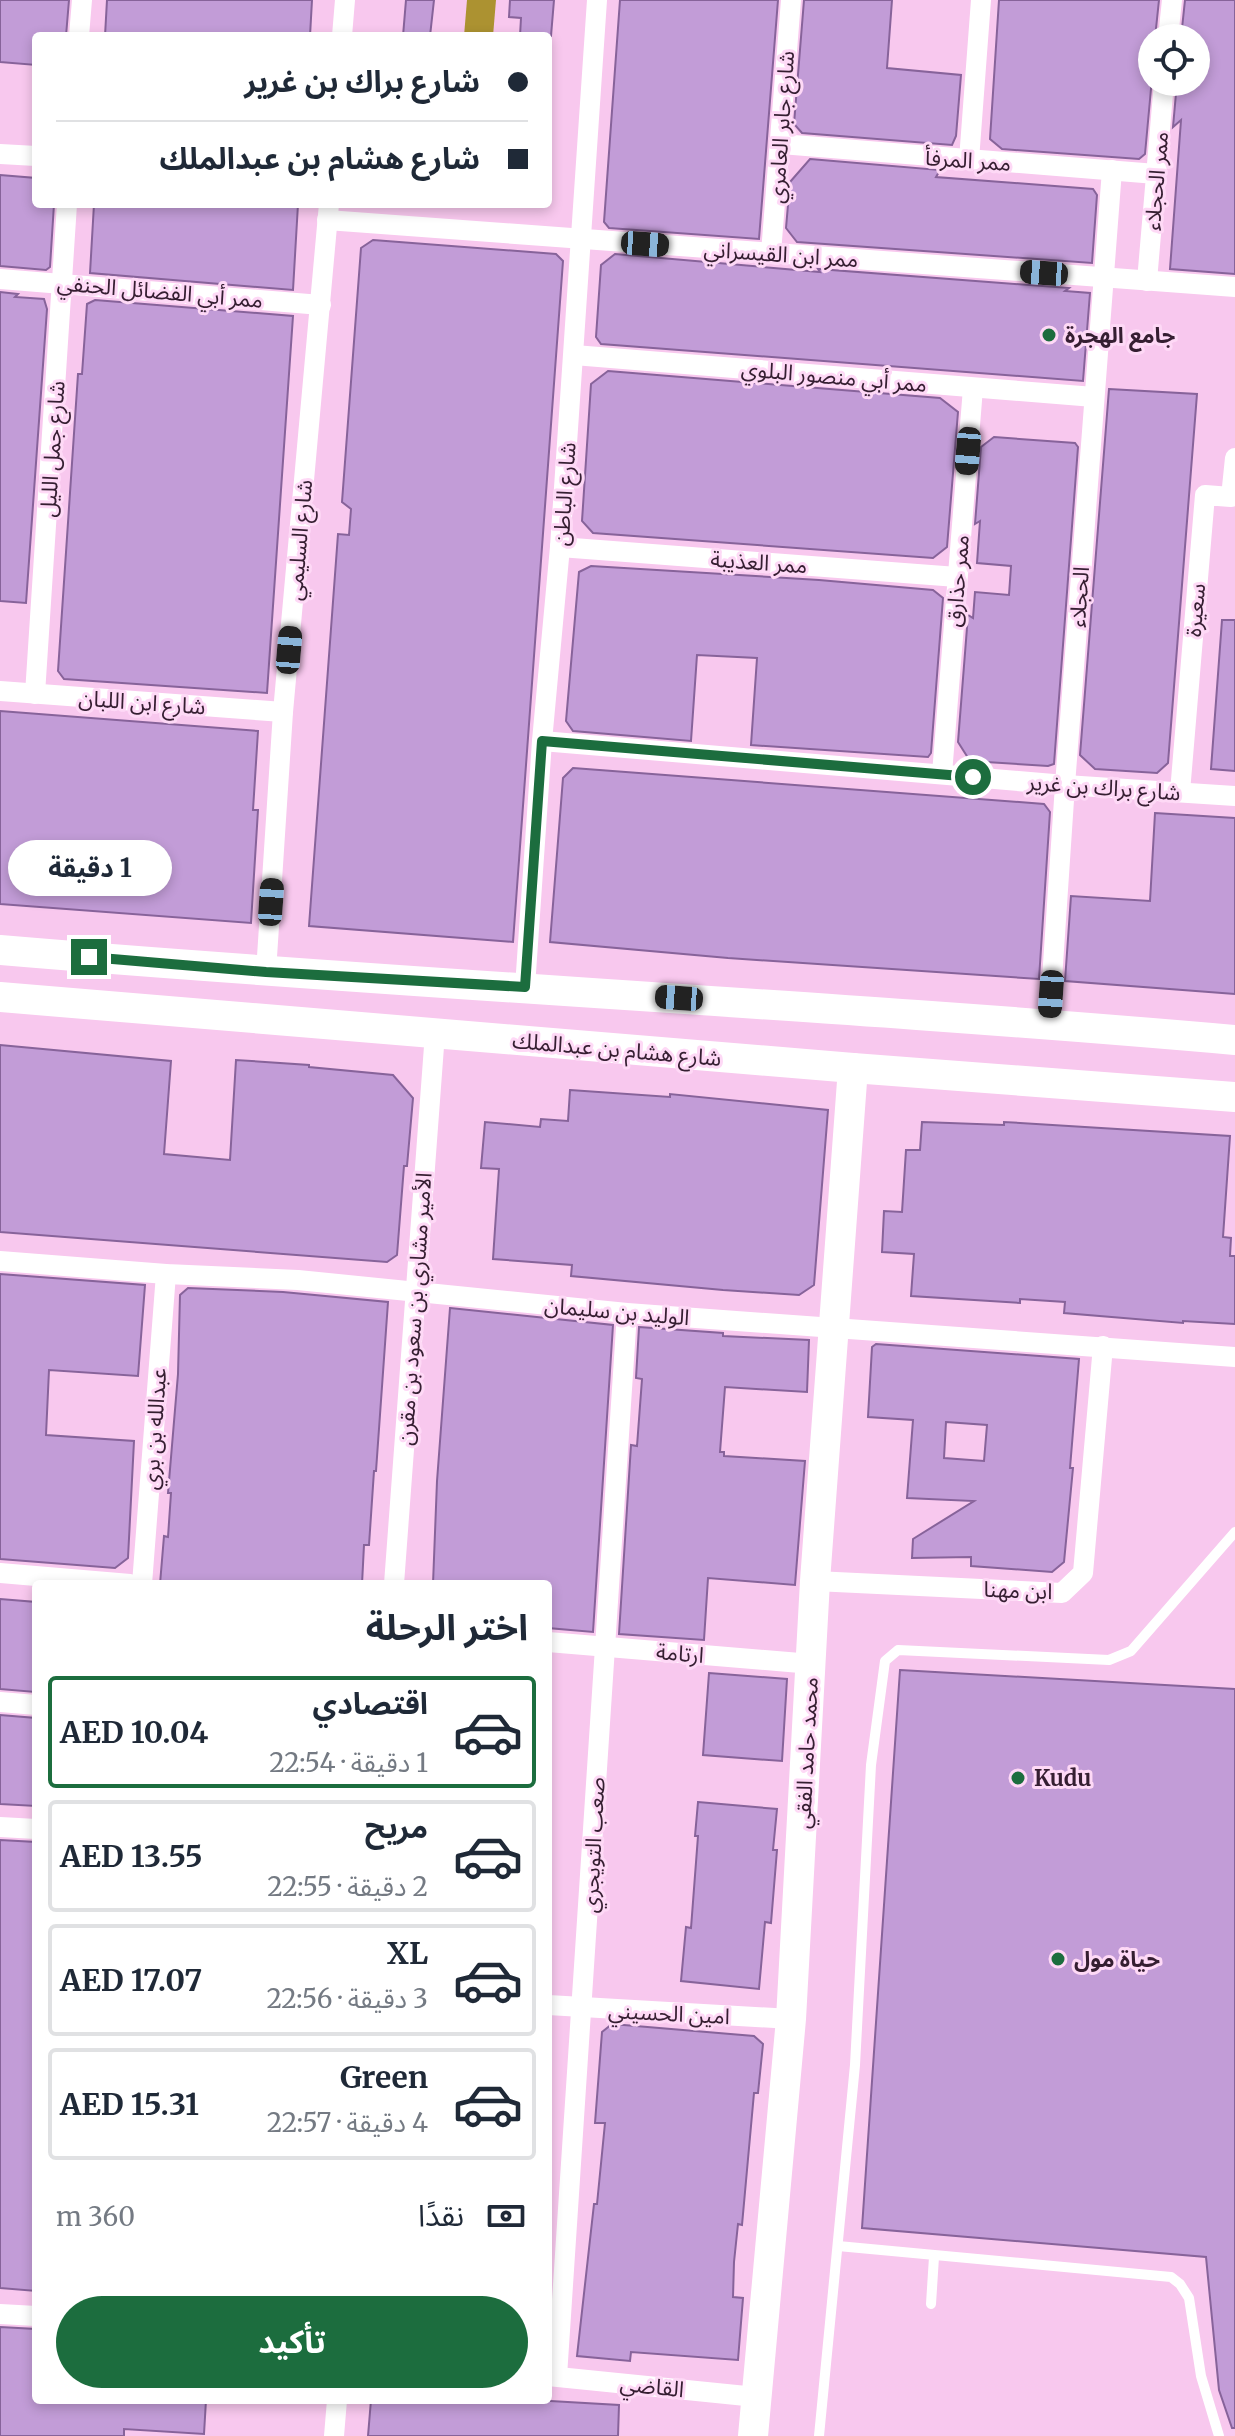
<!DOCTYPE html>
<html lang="ar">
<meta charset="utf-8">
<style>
:root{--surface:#fff;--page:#f2f2f3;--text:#1f2937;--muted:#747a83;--line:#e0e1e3;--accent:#1c6d3e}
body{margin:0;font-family:Merriweather,"Noto Sans Arabic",serif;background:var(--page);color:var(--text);direction:rtl;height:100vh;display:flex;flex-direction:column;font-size:30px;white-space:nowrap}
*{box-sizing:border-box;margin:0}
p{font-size:26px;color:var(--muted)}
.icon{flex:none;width:44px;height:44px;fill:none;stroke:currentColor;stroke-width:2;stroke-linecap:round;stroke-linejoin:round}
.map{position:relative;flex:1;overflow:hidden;direction:ltr}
.panel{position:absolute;left:32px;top:1580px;width:520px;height:824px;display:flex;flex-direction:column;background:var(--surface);border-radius:8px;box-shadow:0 4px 12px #0003;direction:rtl}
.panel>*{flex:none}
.top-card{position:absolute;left:32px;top:32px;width:520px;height:176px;border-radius:8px;box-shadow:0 4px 12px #0003;direction:rtl;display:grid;align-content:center;height:176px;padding:0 24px;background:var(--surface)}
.fabs{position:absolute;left:1138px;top:24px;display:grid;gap:16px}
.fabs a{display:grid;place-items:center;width:72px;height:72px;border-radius:50%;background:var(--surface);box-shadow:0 4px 12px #0003;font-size:40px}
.end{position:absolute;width:36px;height:36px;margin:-18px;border:10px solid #1c6d3e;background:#fff;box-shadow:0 0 0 4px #fff}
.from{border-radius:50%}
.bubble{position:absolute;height:56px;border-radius:28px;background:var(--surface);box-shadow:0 4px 12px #0003;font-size:26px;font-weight:700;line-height:56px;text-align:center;direction:rtl}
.car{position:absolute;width:24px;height:48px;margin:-24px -12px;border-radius:10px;box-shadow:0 0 6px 2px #0007;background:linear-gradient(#222 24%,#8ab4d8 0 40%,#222 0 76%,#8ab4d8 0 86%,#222 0)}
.top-card b{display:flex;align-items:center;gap:28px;height:76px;font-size:30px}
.top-card b+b{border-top:2px solid var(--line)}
.top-card i{width:20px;height:20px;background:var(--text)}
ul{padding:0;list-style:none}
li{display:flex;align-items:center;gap:24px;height:112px;margin:0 16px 12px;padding:0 8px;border:4px solid var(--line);border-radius:8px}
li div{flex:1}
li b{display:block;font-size:30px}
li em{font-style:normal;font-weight:700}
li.current{border-color:var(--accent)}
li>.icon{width:72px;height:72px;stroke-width:1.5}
h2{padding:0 24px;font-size:36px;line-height:96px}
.pay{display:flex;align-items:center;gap:20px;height:88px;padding:0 24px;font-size:30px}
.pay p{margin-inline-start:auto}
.action{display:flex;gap:16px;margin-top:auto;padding:16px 24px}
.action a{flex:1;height:92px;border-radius:48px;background:var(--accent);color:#fff;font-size:32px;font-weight:700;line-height:92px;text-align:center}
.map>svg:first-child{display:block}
.water{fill:#ac9231}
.building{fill:#c29cd7;stroke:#87639a;stroke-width:2;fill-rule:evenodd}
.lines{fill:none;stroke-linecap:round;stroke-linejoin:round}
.lane{stroke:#fff;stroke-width:10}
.street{stroke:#fff;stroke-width:20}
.secondary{stroke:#fff;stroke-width:30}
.route{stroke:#1c6d3e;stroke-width:10}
.poi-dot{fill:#1c6d3e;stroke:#fed9f6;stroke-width:3}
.labels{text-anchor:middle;stroke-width:6;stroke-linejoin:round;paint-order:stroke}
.street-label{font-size:22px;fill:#351e31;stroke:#fed9f6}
.poi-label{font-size:22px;font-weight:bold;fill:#351e31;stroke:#fed9f6;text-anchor:start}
</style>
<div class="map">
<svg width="1235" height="2436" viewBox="0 0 1235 2436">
<rect width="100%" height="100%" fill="#f8c8ee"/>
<path class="water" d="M467,0H496L493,36H464Z"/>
<g class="building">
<path d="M0,0H69L66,36H36V65L0,62Z"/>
<path d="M107,0H312L310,36H105Z"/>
<path d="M406,0H434L430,36H403Z"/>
<path d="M510,0H554L551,36H520L521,18L509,17Z"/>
<path d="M620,0H778L759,239L609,228L604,222Z"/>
<path d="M804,0H892L887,68L961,75L956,136L952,145L802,133L794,124Z"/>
<path d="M999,0H1159L1155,38H1152V78L1145,154L1139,159L1002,149L990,139Z"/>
<path d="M1185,0H1235V274L1170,269L1181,120L1173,127L1177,82H1196V38H1181Z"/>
<path d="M810,159L940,170L936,177L1093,189L1097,195L1092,263L797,242L786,228L790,182Z"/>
<path d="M0,175L36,178V204H54L50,267L46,270L0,266Z"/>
<path d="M94,204H298L293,290L90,273Z"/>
<path d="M373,240L556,254L563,261L513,942L309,926L338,534L349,535L351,509L342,502L361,248Z"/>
<path d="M615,254L820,272L818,269L1069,288L1065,291L1090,293L1083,381L601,344L596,337L601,265Z"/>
<path d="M0,292L18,294L15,297L44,299L47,309L26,603L0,601Z"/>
<path d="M95,300L293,316L267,693L64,679L58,671L78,374H82L87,304Z"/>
<path d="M608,371L940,398L958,412L947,547L933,558L593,533L582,521L591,384Z"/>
<path d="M1109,389L1197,394L1168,763L1157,773L1095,769L1080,755Z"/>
<path d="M994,437L1075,443L1078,447L1054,764L1048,766L970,761L958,742L968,615L973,618L975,592L1009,595L1011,566L977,563L980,521L975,524L981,447Z"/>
<path d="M591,566L819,580L933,590L943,598L931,753L928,757L751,745L757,658L697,655L691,741L573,731L566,721L579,572Z"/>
<path d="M1222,620H1235V771L1211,769Z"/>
<path d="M0,711L258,731L253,810H258L251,923L0,904Z"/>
<path d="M573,768L1044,804L1050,812L1039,979L728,958L550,942L563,778Z"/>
<path d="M1155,813L1235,818V994L1065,981L1071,896L1150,901Z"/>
<path d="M0,1045L171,1061L164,1154L230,1160L236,1060L309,1065V1067L393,1075L413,1098L407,1166H404L397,1255L387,1262L0,1232Z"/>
<path d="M570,1090L670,1097V1094L828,1110L814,1285L799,1295L723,1290L571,1276L572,1265L493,1259L499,1169L481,1168L485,1122L540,1127L541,1119L568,1121Z"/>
<path d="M922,1122L1004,1125V1122L1230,1136L1223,1237L1231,1238L1230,1256H1235V1324L1183,1321V1323L1064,1313L1065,1302L1020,1299V1303L911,1296L914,1254L882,1252L884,1211L902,1212L906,1150H920Z"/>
<path d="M0,1274L145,1285L138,1376L49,1370L46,1435L134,1441L128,1558L115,1568L0,1559Z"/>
<path d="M188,1288L283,1292L388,1302L376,1471H374L369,1545H364L362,1584H160L164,1536L168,1537L171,1493H168L178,1374L180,1295Z"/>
<path d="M450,1308L613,1325L593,1632L548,1628V1584H433L437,1481Z"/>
<path d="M639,1327L723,1333V1336L809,1340L807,1392L725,1387L720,1452H724V1456L805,1461L795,1585L708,1578L704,1640L619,1634L631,1445L637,1446L642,1379L636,1378Z"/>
<path d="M876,1344L1079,1359L1070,1468H1073L1064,1562L1052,1572L971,1566V1557L912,1558L913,1539L974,1501L907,1498L913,1420L868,1417L872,1347ZM946,1422L987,1425L984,1461L944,1458Z"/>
<path d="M0,1599L36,1602L35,1692L0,1689Z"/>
<path d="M900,1670L1235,1689V2428H1232L1219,2390L1206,2257L862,2228Z"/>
<path d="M709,1673L787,1679L782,1761L703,1755Z"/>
<path d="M0,1715L36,1718V1806L0,1804Z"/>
<path d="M698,1802L777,1809L773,1850H777L771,1923L765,1922L759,1989L681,1981L686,1927L691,1928L698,1836H695Z"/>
<path d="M0,1840L36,1842V2291L0,2288Z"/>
<path d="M612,2024L754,2036L763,2044L758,2093H754L742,2225L738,2224L734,2262L733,2297L743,2298L738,2360L631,2352L630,2361L577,2356L594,2204H597L605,2123H595L602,2032Z"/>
<path d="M0,2327L36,2329V2400H206L204,2434L124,2429V2436H0Z"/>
<path d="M371,2400H533L619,2405L618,2436H368Z"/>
</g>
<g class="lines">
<g class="lane">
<path d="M838,2246L1171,2277L1180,2284L1189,2298L1201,2376L1219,2436"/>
<path d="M931,2304L934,2257"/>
<path d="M819,2436L855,2065L871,1765L885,1661L898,1650L1109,1660L1131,1651L1235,1532"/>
</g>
<g class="street">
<path d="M79,36L82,0"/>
<path d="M342,36L345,0"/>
<path d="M1168,38L1172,0"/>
<path d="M781,144L1156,174"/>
<path d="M0,154L36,156"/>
<path d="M969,160L981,0"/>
<path d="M327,220L1235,287"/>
<path d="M771,253L791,0"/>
<path d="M0,279L321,305"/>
<path d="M1147,281L1164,82"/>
<path d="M574,355L1094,397"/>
<path d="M560,547L957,577"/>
<path d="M0,691L283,712"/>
<path d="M35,694L67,204"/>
<path d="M542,741L1065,785L1235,796"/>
<path d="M942,774L973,388"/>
<path d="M1180,792L1205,495L1231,497L1235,458"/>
<path d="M266,972L283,712L329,204"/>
<path d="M525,987L542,741L560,547L597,0"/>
<path d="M1049,1024L1065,785L1112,170"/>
<path d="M0,1261L166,1274L298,1280L627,1313L1235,1357"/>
<path d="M0,1573L130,1584"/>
<path d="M815,1581L1062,1593L1083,1573L1103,1346"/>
<path d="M142,1584L166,1274"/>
<path d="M394,1584L435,1033"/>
<path d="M548,1642L812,1664"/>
<path d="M0,1702L36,1705"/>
<path d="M0,1827L36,1829"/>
<path d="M548,2005L791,2019"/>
<path d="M0,2314L36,2316"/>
<path d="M548,2376L756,2397"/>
<path d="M557,2376L627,1313"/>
<path d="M334,2436L337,2400"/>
</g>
<g class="secondary">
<path d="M0,950C411,985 824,1004 1235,1040"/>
<path d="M0,997L853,1068L1235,1097"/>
<path d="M753,2436L791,2019L815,1581L853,1068"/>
</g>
</g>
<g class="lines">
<path class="route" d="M89,957L266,972L525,987L542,741L973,777"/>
</g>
<g class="poi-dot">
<circle cx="1049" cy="335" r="8"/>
<circle cx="1018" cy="1778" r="8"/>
<circle cx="1058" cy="1959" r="8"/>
</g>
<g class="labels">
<g class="street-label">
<text transform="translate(781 127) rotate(-86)" y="8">شارع جابر العامري</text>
<text transform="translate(968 160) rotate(4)" y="8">ممر المرفأ</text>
<text transform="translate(1156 181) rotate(-85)" y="8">ممر الحجلاء</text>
<text transform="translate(781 254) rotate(4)" y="8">ممر ابن القيسراني</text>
<text transform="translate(160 291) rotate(5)" y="8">ممر أبي الفضائل الحنفي</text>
<text transform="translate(834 376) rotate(5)" y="8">ممر أبي منصور البلوي</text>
<text transform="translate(52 449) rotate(-86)" y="8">شارع جمل الليل</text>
<text transform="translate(564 494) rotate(-86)" y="8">شارع الباطن</text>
<text transform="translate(299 540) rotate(-85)" y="8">شارع السليمي</text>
<text transform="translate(759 562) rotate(4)" y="8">ممر العذيبة</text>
<text transform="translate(957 581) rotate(-85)" y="8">ممر حذارق</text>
<text transform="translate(1079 597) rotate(-86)" y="8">الحجلاء</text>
<text transform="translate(1195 610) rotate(-85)" y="8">سعيرة</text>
<text transform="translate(142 702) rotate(4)" y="8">شارع ابن اللبان</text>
<text transform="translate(1104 787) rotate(4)" y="8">شارع براك بن غرير</text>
<text transform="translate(617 1049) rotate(5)" y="8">شارع هشام بن عبدالملك</text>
<text transform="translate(414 1309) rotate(-86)" y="8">الأمير مشاري بن سعود بن مقرن</text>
<text transform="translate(617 1311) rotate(5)" y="8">الوليد بن سليمان</text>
<text transform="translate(154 1429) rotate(-86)" y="8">عبدالله بن بري</text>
<text transform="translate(1018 1590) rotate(2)" y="8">ابن مهنا</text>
<text transform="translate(680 1653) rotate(5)" y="8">ارتامة</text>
<text transform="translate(806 1753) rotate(-87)" y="8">محمد حامد الفقي</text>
<text transform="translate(593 1845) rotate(-87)" y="8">صعب التويجري</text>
<text transform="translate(669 2013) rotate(3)" y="8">امين الحسيني</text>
<text transform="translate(652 2386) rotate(6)" y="8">القاضي</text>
</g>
<g class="poi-label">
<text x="1065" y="343">جامع الهجرة</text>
<text x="1034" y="1786">Kudu</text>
<text x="1074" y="1967">حياة مول</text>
</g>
</g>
</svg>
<div class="fabs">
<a><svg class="icon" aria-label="locate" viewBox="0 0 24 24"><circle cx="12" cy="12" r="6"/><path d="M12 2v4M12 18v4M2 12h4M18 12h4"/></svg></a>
</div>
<i class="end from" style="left:973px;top:777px"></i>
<i class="end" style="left:89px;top:957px"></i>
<div class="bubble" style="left:8px;top:840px;width:164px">1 دقيقة</div>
<i class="car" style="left:645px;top:244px;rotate:94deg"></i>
<i class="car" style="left:1044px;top:273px;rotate:274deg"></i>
<i class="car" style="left:968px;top:451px;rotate:185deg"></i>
<i class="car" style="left:289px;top:650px;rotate:5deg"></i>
<i class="car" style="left:271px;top:902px;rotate:4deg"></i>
<i class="car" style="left:1051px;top:994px;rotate:184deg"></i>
<i class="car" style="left:679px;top:998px;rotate:274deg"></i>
<div class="top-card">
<b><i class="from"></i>شارع براك بن غرير</b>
<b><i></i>شارع هشام بن عبدالملك</b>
</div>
<section class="panel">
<h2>اختر الرحلة</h2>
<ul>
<li class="current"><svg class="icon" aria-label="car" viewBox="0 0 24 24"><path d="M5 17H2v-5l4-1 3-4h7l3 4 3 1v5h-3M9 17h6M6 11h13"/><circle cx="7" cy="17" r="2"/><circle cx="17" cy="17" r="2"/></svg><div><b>اقتصادي</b><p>1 دقيقة · 22:54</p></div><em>AED 10.04</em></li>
<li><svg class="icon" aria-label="car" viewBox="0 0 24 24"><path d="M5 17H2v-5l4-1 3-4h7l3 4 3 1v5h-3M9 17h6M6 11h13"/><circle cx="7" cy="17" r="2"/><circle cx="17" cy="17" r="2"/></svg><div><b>مريح</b><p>2 دقيقة · 22:55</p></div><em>AED 13.55</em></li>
<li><svg class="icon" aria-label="car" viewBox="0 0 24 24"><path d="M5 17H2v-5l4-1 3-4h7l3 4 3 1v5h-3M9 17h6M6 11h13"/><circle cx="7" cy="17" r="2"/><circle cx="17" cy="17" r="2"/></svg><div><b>XL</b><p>3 دقيقة · 22:56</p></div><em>AED 17.07</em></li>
<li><svg class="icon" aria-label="car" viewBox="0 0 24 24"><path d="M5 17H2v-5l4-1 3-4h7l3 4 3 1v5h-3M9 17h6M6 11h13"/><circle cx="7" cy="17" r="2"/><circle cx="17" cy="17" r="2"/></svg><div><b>Green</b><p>4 دقيقة · 22:57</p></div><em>AED 15.31</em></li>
</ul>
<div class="pay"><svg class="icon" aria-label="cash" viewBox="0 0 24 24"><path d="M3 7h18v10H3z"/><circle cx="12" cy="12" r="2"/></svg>نقدًا<p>360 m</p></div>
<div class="action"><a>تأكيد</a></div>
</section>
</div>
